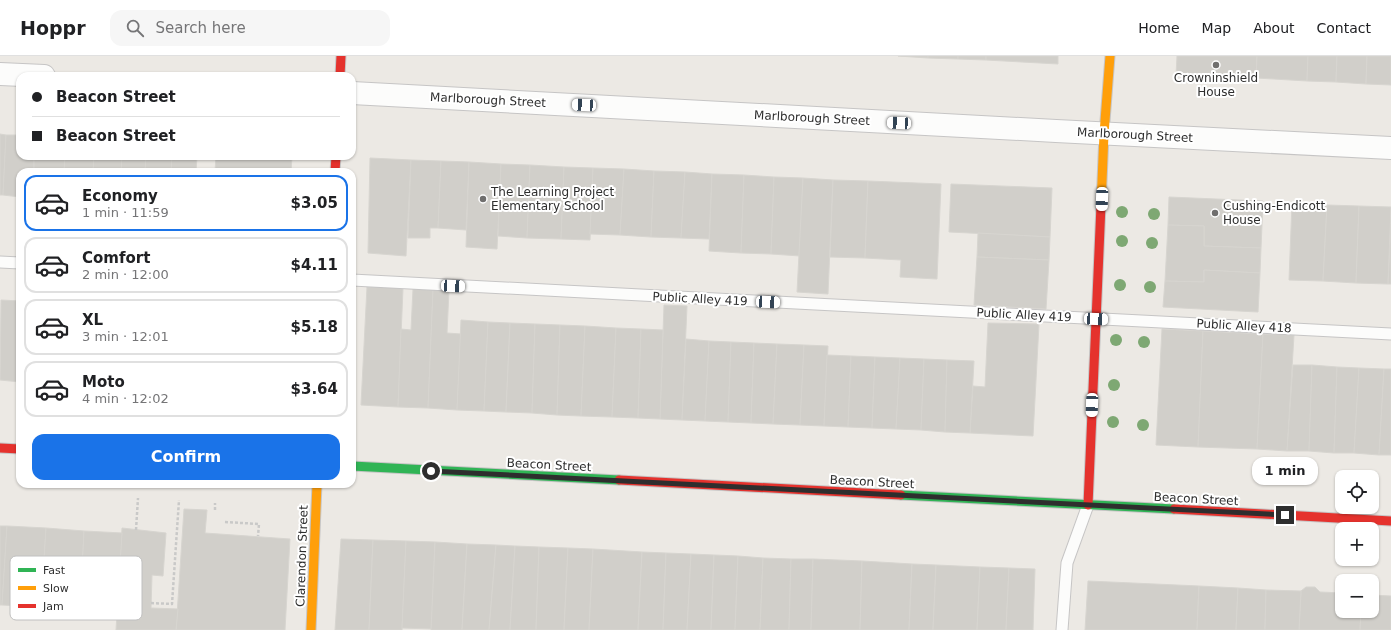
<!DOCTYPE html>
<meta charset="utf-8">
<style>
:root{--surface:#fff;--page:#f6f6f6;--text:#202124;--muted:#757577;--line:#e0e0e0;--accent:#1a73e8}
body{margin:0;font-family:"DejaVu Sans",sans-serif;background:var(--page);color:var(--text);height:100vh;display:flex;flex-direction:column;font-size:15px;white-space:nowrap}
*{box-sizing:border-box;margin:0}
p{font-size:13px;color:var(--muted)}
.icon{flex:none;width:22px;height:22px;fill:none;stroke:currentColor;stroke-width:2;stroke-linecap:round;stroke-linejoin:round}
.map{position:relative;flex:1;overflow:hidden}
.sheet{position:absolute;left:16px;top:112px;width:340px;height:320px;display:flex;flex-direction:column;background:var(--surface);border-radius:12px;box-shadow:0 1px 3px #0004}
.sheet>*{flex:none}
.top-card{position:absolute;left:16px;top:16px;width:340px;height:88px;border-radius:12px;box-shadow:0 1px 3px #0004;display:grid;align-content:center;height:88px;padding:0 16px;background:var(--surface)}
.tools{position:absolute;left:1335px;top:414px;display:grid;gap:8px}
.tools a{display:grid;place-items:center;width:44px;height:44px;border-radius:8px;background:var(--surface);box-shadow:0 1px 3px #0004;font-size:20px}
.end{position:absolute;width:18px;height:18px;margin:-9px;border:5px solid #2e2e2e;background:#fff;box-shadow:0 0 0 2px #fff}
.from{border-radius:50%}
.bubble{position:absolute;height:28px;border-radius:12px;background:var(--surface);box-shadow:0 1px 3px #0004;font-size:13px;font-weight:700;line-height:28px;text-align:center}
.car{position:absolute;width:12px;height:24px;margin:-12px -6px;border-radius:5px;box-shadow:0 0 3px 1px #0007;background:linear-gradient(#fff 24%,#345 0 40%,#fff 0 76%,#345 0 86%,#fff 0)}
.top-card b{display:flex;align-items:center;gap:14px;height:38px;font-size:15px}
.top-card b+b{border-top:1px solid var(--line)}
.top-card i{width:10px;height:10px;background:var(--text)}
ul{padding:7px 0 0;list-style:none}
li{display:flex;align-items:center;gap:12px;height:56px;margin:0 8px 6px;padding:0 8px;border:2px solid var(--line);border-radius:12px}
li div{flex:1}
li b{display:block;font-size:15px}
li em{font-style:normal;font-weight:700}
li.on{border-color:var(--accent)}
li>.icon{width:36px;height:36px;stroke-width:1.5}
.button{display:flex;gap:8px;margin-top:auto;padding:8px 16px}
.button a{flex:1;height:46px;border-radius:12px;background:var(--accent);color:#fff;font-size:16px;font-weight:700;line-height:46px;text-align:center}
header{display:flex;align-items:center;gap:24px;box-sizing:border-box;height:56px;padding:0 20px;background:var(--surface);border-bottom:1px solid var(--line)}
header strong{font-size:19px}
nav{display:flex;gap:22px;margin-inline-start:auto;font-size:14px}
.search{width:280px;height:36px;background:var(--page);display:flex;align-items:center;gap:10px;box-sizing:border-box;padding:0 14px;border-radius:12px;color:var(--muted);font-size:15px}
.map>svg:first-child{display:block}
.building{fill:#d1cfca;stroke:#d7d5d0}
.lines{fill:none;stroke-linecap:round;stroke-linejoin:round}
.lane-casing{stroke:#c6c5c5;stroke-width:13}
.street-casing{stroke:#c6c5c5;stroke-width:24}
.fast-casing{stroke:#c6c5c5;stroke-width:11}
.slow-casing{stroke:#c6c5c5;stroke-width:11}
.jam-casing{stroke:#c6c5c5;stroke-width:11}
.path{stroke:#c9c9c8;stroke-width:2.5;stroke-dasharray:3 2;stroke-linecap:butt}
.lane{stroke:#fcfcfb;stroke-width:11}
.street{stroke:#fcfcfb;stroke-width:22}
.fast{stroke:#30b455;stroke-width:9}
.slow{stroke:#ff9f0a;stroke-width:9}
.jam{stroke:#e5322d;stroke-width:9}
.tree{fill:#7ea873}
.route{stroke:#2e2e2e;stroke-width:5}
.poi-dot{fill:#706f6e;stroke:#fff;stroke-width:1.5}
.labels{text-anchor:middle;stroke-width:4;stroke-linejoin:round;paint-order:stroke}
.poi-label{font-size:12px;fill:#2e2e2e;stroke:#fff;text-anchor:start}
.street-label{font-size:12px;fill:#2e2e2e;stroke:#fff}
.key{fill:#fff;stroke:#c0c0c0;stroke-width:1}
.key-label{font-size:11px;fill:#2e2e2e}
</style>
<header>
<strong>Hoppr</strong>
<div class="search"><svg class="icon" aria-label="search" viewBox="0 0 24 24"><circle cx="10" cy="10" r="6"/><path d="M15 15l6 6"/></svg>Search here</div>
<nav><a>Home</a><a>Map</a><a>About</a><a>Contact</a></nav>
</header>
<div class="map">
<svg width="1391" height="574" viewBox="0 0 1391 574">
<rect width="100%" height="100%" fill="#ece9e4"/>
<g class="building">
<path d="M898,0H928V2Z"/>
<path d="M928,0H958V3L928,2Z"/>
<path d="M958,0H986V4L958,3Z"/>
<path d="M986,0H1058V8L986,4Z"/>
<path d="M1177,0H1257L1256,22L1176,19Z"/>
<path d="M1257,0H1308L1307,25L1256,22Z"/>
<path d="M1308,0H1337L1336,26L1307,25Z"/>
<path d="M1337,0H1367L1366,28L1336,26Z"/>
<path d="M1367,0H1391V29L1366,28Z"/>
<path d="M0,78L6,79L3,139H0Z"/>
<path d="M6,79H20V100H34V116H20V141L3,139Z"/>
<path d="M34,100H65L64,116H34Z"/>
<path d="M65,100H94L93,116H64Z"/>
<path d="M94,100H122L121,116H93Z"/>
<path d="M122,100H146L145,116H121Z"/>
<path d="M146,100H172L171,116H145Z"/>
<path d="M172,100H197L196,116H171Z"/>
<path d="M216,100H292L291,116H215Z"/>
<path d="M370,102L411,104L406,200L368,197Z"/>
<path d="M411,104L441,105L438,172H430V182H408Z"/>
<path d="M441,105L469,106L466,174L438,172Z"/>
<path d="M469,106L501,108L497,193L466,191Z"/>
<path d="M501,108L530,109L527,182L498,180Z"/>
<path d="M530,109L564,111L561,183L527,182Z"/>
<path d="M564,111L593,112L590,184L561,183Z"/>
<path d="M593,112L624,113L620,179L590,178Z"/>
<path d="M624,113L654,115L651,181L620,179Z"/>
<path d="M654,115L685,116L681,182L651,181Z"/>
<path d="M685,116L712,118L709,183L681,182Z"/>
<path d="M712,118L744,119L741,197L709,195Z"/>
<path d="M744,119L774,121L771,198L741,197Z"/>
<path d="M774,121L803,122L800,200L771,198Z"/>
<path d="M803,122L833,124L828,238L797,236Z"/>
<path d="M833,124L868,125L865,202L830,201Z"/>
<path d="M868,125L941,128L937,223L900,221L901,204L865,202Z"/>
<path d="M951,128L1052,132L1050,181L949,176Z"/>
<path d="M1169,141L1263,145L1261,192L1204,190V170L1168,169Z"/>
<path d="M1292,147L1327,149L1323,225L1289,224Z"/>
<path d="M1327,149L1359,150L1356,227L1323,225Z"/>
<path d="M1359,150L1391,151L1388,228L1356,227Z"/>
<path d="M1391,168V228H1388Z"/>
<path d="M1168,169L1204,170V190L1261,192L1260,217L1204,214V226L1165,225Z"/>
<path d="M978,177L1050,181L1049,204L977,201Z"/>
<path d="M977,201L1049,204L1046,253L974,249Z"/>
<path d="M1204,214L1260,217L1258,256L1163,251L1165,225L1204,226Z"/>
<path d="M367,231L403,232L398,351L361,349Z"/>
<path d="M413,233L433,234L428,352L398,351L401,273L411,274Z"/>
<path d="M433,234H449L447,277L461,278L457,354L428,352Z"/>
<path d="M1,244L20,245V326L0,324Z"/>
<path d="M664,249L687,250L682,364L660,363Z"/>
<path d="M461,264L488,266L484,355L457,354Z"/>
<path d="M488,266L510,267L506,356L484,355Z"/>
<path d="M510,267L535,268L532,357L506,356Z"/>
<path d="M988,267L1039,268L1033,380L970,377L973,330L985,331Z"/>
<path d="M535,268L560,269L557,359L532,357Z"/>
<path d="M560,269L585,270L581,360L557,359Z"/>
<path d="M585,270L616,272L612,361L581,360Z"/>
<path d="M616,272L641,273L638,362L612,361Z"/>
<path d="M641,273L663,274L660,363L638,362Z"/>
<path d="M1162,273L1203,275L1198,391L1156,389Z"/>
<path d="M1203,275L1263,278L1257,393L1198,391Z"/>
<path d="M1263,278L1294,279L1287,395L1257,393Z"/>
<path d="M686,283L709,285L705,365L682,364Z"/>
<path d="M709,285L731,286L728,366L705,365Z"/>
<path d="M731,286L754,287L751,367L728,366Z"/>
<path d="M754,287L777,288L773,368L751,367Z"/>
<path d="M777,288L804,289L800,369L773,368Z"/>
<path d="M804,289L828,290L824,370L800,369Z"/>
<path d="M827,299L851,300L848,371L824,370Z"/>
<path d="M851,300L875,301L872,372L848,371Z"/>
<path d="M875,301L900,302L896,373L872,372Z"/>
<path d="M900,302L924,303L921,374L896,373Z"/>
<path d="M924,303L947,304L945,376L921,374Z"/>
<path d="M947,304L974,305L970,377L945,376Z"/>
<path d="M1293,309H1312L1309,395H1287Z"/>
<path d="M1312,309L1337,311L1334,397L1309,395Z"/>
<path d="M1337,311L1359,312L1354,397H1334Z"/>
<path d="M1359,312L1384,313L1379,399L1354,397Z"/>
<path d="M1384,313H1391V399H1379Z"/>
<path d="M184,453L207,454L205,477L290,483L285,574H176Z"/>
<path d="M0,470H7L2,549H0Z"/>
<path d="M7,470L46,472L41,551L2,549Z"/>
<path d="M46,472L84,475L80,554L41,551Z"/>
<path d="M122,472L166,477L163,520L152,519L151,552L178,553L176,574H116Z"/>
<path d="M84,475L122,477L117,556L80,554Z"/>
<path d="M341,483L373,484L369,574H335Z"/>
<path d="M373,484L406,485L402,574H369Z"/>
<path d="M406,485L435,486L432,573L402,572Z"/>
<path d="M435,486L467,488L462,574H431Z"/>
<path d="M467,488L496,489L489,574H462Z"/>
<path d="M496,489L515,490L510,574H489Z"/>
<path d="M515,490L539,491L536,574H510Z"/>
<path d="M539,491L568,492L564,574H536Z"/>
<path d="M568,492L593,493L589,574H564Z"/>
<path d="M593,493L642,496L638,574H589Z"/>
<path d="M642,496L666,497L663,574H638Z"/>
<path d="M666,497L691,498L687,574H663Z"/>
<path d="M691,498L714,499L711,574H687Z"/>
<path d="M714,499L738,500L735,574H711Z"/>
<path d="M738,500L763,502L760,574H735Z"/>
<path d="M763,502L791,503L789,574H760Z"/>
<path d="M791,503H813L811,574H789Z"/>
<path d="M813,503L862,505L860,574H811Z"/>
<path d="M862,505L912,508L909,574H860Z"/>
<path d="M912,508L936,509L933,574H909Z"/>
<path d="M936,509L980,511L977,574H933Z"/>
<path d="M980,511L1009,512L1006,574H977Z"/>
<path d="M1009,512L1035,513L1033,574H1006Z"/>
<path d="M1088,525L1199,530L1197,574H1085Z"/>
<path d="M1199,530L1238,532L1236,574H1197Z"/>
<path d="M1306,531H1315L1320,536L1342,537V555H1361L1360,574H1299L1301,535Z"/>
<path d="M1238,532L1266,534L1265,574H1236Z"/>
<path d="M1266,534L1301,535L1299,574H1265Z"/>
<path d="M1372,539L1391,540V574H1360L1361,555H1372Z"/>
</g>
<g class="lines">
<g class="lane-casing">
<g id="lane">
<path d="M0,206L20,207"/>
<path d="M352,224L1391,278"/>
<path d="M1062,574L1067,507L1088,449"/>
</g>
</g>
<g class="street-casing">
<g id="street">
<path d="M0,18L44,20"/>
<path d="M352,37L1056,75L1391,92"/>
</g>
</g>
<g class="fast-casing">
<g id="fast">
<path d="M352,410L619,424"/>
<path d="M901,439L1174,453"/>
</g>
</g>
<g class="slow-casing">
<g id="slow">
<path d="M1101,149L1104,78L1110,0"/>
<path d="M311,574L317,428"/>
</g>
</g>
<g class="jam-casing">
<g id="jam">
<path d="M340,20L341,0"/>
<path d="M335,116L336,100"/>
<path d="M0,392L20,393"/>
<path d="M619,424L901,439"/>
<path d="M1088,449L1101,149"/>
<path d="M1174,453L1391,465"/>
</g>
</g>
<g class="path">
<path d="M215,454V447"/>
<path d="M225,466L259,468L258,480"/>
<path d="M136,474L138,442"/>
<path d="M151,547L172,548L179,444"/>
</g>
<use href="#lane" class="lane"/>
<use href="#street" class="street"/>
<use href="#fast" class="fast"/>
<use href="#slow" class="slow"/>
<use href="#jam" class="jam"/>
</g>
<g class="tree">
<circle cx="1122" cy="156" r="6"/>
<circle cx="1154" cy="158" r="6"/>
<circle cx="1122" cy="185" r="6"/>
<circle cx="1152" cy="187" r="6"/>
<circle cx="1120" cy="229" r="6"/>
<circle cx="1150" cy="231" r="6"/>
<circle cx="1116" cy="284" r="6"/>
<circle cx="1144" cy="286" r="6"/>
<circle cx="1114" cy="329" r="6"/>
<circle cx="1113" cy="366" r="6"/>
<circle cx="1143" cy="369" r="6"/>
</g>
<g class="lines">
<path class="route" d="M431,415L1285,459"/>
</g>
<g class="poi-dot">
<circle cx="1216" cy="9" r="4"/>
<circle cx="483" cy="143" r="4"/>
<circle cx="1215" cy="157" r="4"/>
</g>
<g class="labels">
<g class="poi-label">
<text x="1216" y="26" text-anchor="middle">Crowninshield<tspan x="1216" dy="14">House</tspan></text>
<text x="491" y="140">The Learning Project<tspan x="491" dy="14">Elementary School</tspan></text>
<text x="1223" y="154">Cushing-Endicott<tspan x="1223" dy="14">House</tspan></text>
</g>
<g class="street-label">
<text transform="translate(488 44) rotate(3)" y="4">Marlborough Street</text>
<text transform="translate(812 62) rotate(3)" y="4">Marlborough Street</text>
<text transform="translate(1135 79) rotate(3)" y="4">Marlborough Street</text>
<text transform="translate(700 243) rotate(3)" y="4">Public Alley 419</text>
<text transform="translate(1024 259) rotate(3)" y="4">Public Alley 419</text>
<text transform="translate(1244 270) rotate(3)" y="4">Public Alley 418</text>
<text transform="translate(549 409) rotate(3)" y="4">Beacon Street</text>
<text transform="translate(872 426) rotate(3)" y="4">Beacon Street</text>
<text transform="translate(1196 443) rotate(3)" y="4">Beacon Street</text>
<text transform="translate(302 500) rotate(-88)" y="4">Clarendon Street</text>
</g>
</g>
<rect x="10" y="500" width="132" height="64" rx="6" class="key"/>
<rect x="18" y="512" width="18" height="4" fill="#30b455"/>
<rect x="18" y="530" width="18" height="4" fill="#ff9f0a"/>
<rect x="18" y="548" width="18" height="4" fill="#e5322d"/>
<g class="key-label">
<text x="43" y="518">Fast</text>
<text x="43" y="536">Slow</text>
<text x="43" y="554">Jam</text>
</g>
</svg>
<div class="tools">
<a><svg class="icon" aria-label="locate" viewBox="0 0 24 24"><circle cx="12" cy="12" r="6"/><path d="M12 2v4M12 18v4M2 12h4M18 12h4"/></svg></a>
<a>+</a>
<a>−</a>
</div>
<i class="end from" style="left:431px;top:415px"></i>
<i class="end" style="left:1285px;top:459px"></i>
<div class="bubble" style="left:1252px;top:401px;width:66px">1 min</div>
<i class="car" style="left:584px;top:49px;rotate:273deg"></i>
<i class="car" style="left:899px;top:67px;rotate:273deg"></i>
<i class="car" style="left:1102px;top:143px;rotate:182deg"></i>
<i class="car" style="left:453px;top:230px;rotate:93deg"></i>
<i class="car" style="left:768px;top:246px;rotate:93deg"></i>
<i class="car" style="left:1096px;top:263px;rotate:93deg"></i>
<i class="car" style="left:1092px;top:349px;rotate:182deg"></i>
<div class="top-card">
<b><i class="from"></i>Beacon Street</b>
<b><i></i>Beacon Street</b>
</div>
<section class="sheet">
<ul>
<li class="on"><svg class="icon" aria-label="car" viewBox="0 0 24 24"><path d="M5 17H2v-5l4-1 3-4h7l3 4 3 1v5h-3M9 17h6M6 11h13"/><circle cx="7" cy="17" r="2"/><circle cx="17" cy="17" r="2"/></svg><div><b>Economy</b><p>1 min · 11:59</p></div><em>$3.05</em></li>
<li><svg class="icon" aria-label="car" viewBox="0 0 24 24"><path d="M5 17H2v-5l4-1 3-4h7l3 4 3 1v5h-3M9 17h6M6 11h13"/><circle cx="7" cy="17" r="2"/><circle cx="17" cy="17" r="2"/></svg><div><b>Comfort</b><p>2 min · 12:00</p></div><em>$4.11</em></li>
<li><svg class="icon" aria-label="car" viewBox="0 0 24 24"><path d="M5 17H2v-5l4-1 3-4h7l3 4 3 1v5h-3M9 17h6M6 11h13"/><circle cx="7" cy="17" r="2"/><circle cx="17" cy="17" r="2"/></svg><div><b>XL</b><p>3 min · 12:01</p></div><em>$5.18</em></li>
<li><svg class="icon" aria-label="car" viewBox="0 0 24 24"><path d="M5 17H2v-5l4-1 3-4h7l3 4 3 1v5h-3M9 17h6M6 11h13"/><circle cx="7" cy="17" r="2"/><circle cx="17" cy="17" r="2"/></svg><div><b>Moto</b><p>4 min · 12:02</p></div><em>$3.64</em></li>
</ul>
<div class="button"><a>Confirm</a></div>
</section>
</div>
